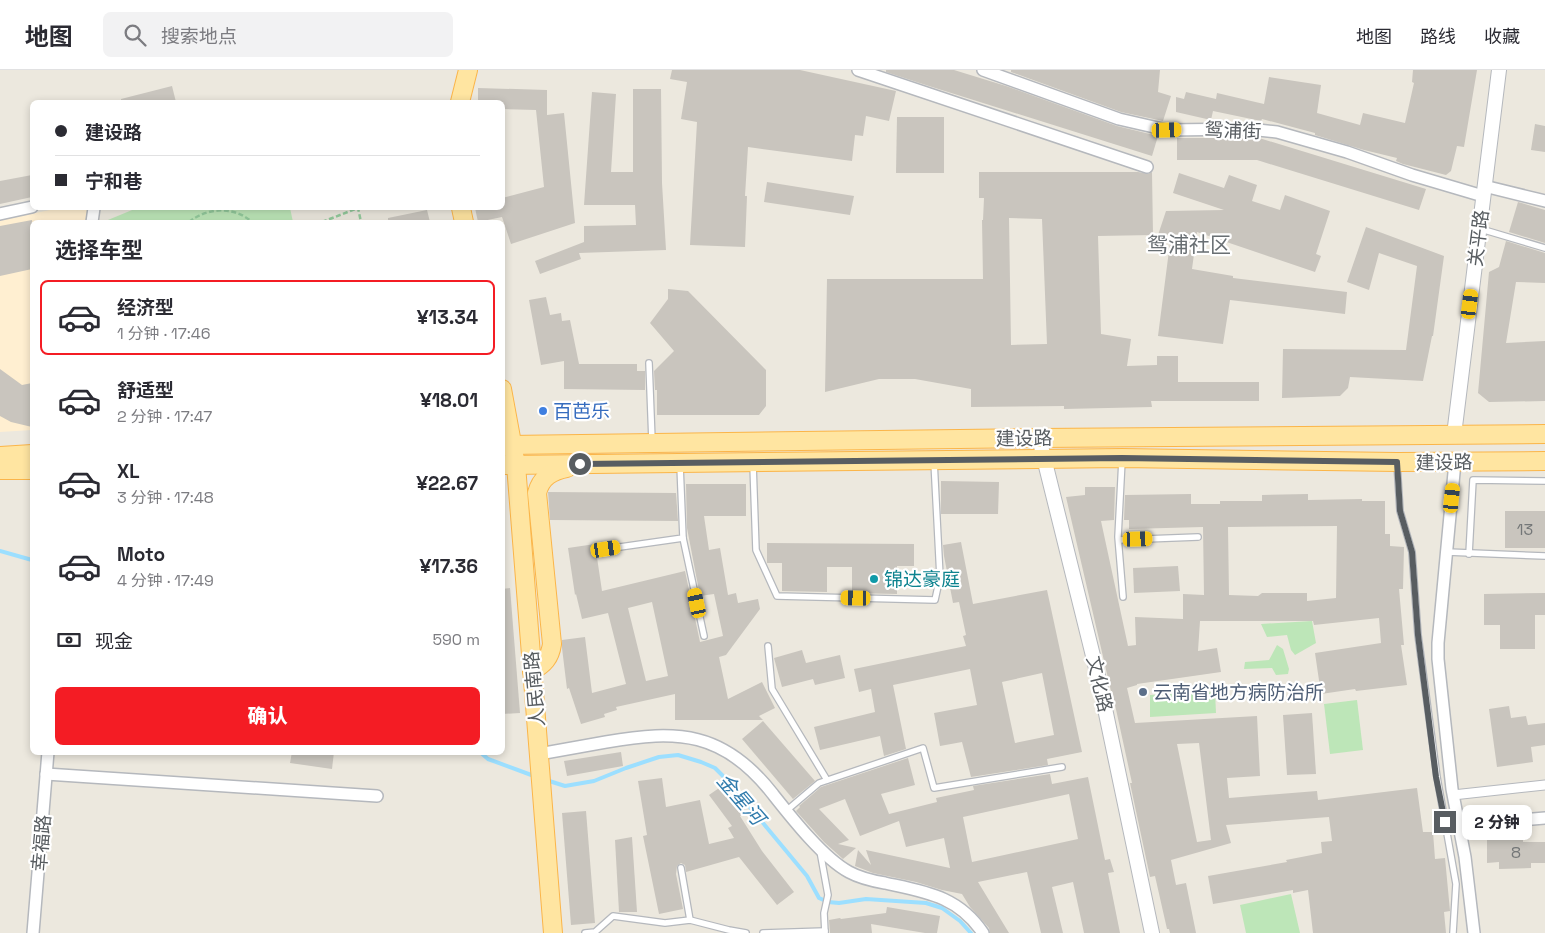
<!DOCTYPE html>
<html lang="zh">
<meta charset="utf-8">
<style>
:root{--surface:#fff;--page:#f2f2f3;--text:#2b2b33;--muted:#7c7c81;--line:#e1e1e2;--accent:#f41c24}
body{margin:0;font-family:"Space Grotesk","Noto Sans SC",sans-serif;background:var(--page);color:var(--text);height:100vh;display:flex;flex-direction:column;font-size:19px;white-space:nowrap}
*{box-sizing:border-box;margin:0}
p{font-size:16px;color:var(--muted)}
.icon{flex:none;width:28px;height:28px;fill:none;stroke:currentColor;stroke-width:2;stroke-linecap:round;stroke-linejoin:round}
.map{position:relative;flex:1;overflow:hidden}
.drawer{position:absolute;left:30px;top:150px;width:475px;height:535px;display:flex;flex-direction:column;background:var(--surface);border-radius:8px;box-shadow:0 2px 8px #0003}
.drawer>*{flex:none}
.guide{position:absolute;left:30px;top:30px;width:475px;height:110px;border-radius:8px;box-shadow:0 2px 8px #0003;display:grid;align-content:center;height:110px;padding:0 25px;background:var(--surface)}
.end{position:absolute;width:22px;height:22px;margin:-11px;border:6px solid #585d61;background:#fff;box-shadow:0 0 0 2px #fff}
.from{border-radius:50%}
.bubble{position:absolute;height:35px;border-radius:8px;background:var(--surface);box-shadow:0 2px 8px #0003;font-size:16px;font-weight:800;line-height:35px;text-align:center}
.car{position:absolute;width:15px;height:30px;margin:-15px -8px;border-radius:6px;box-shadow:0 0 4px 1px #0007;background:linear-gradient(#f5c518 24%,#345 0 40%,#f5c518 0 76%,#345 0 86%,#f5c518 0)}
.guide b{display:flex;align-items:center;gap:18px;height:48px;font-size:19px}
.guide b+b{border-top:1px solid var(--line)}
.guide i{width:12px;height:12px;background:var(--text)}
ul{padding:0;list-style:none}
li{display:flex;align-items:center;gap:15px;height:75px;margin:0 10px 8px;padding:0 15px;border:2px solid transparent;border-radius:8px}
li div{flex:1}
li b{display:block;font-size:19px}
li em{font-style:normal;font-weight:800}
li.active{border-color:var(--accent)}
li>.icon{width:45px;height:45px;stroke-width:1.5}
h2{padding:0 25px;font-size:22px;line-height:60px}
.pay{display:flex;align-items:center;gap:12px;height:55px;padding:0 25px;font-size:19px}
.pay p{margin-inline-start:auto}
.button{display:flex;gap:10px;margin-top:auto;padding:10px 25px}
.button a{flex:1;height:58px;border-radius:8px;background:var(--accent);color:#fff;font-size:20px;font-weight:800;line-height:58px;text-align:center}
header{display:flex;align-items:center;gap:30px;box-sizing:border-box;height:70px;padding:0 25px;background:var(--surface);border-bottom:1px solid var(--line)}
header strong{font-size:24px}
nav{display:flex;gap:28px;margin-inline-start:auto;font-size:18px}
.search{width:350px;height:45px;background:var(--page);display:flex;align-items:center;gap:12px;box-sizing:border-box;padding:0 18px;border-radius:8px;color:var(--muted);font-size:19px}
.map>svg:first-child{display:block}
.commercial{fill:#ffefd1}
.green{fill:#bde6b8}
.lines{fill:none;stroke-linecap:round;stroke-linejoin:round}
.stream{stroke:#9cdfff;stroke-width:4}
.building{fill:#c9c5be;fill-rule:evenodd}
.service-casing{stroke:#b5b8bd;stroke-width:8}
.pedestrian-casing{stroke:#b5b8bd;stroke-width:11}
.minor-casing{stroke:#b5b8bd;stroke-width:14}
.tertiary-casing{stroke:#b5b8bd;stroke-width:16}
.primary-casing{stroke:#fbb549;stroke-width:20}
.path{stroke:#93ca9c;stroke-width:2.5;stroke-dasharray:5 2.5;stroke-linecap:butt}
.service{stroke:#fff;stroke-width:5.5}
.pedestrian{stroke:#fff;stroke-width:9}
.minor{stroke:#fff;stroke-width:11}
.tertiary{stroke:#fff;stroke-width:14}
.primary{stroke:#ffe5a1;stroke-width:18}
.route{stroke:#585d61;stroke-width:6}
.shop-dot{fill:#3f7fe0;stroke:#fff;stroke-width:2}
.culture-dot{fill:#0f9aa8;stroke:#fff;stroke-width:2}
.service-dot{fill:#5c6f8a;stroke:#fff;stroke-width:2}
.labels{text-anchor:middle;stroke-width:4.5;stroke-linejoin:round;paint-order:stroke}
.number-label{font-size:16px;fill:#747778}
.street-label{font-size:19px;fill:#585d61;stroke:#fff}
.shop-label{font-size:19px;fill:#366cbe;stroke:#fff;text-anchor:start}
.culture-label{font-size:19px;fill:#0d838f;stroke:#fff;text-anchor:start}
.service-label{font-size:19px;fill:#4e5e75;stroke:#fff;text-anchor:start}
.water-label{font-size:20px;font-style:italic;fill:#317cad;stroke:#fff}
.quarter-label{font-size:21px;fill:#696f73;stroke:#fff}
</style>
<header>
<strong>地图</strong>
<div class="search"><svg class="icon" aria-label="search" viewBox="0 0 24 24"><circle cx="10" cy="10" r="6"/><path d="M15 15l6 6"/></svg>搜索地点</div>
<nav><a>地图</a><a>路线</a><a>收藏</a></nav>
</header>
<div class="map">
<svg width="1545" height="863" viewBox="0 0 1545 863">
<rect width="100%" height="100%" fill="#ece8de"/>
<path class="commercial" d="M60,138H88L90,152H32V360L0,362V150Z"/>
<g class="green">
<path d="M137,138H290L293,152H103Z"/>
<path d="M1312,551L1316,573L1295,585L1291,580L1287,565L1267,567L1261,554Z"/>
<path d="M1277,575L1283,579L1289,599L1288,604L1276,605L1272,598L1244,599L1245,592L1269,590Z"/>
<path d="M1215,622L1216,643L1150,647V625Z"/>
<path d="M1357,630L1363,680L1330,684L1324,634Z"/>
<path d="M1291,824L1300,863H1246L1240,835Z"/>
</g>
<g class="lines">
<g class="stream">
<path d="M0,481L32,490"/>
<path d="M480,682L488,689L534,706"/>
<path d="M546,710L565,716L594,711L626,698L659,687L678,685L701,692L715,698L729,712L807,806L819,828L828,832L839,833L866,829L926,833L942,838L960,851L971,863"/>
</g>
</g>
<g class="building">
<path d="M672,0H800L896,21L889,51L866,46L863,66L855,65L852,91L748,77L745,126H747L745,177L690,175L697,52L681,49L687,12L670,9Z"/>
<path d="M886,0H954L1006,16L1117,56L1158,66L1152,86L929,16L886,2Z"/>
<path d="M1011,0H1160L1158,22L1171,26L1163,51L1121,42L1011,2Z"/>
<path d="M1413,0H1477L1464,77L1457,76L1451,101L1446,105L1403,94L1396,91L1397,88L1364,80L1315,65V63L1262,49L1261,51L1213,41L1211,50L1176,42V27L1184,29L1186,22L1216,29L1217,23L1264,34L1269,7L1321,15L1317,43L1360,55L1363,43L1405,53L1414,13L1412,12Z"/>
<path d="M172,16L176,32H121V29Z"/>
<path d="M478,18L547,20V45L564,43L575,153L511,174L502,147L478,152L475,138H502V128L544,117L536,40L502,39V32H478Z"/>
<path d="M633,19H661L662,113L666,180L579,183L581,189L540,204L535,191L584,172V156L636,155L635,135H584L592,22L616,24L611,102H633Z"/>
<path d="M897,47H944V103H896Z"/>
<path d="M1535,54L1545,56V82L1531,80Z"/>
<path d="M1177,68H1259L1426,119L1419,140L1257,90H1177Z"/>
<path d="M979,102H1138L1148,104L1152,102L1153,165L1098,166L1101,264L1131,269L1127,296L1157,295V286H1178V312H1259V331H1151L1152,337L1064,339V336L971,337V319L915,309H879L825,322L827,209H983L982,150H983L984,128H979ZM1009,148L1042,149L1047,274L1011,275Z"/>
<path d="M1179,103L1224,118L1229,105L1257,115L1252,131L1280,140L1285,125L1330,141L1316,184L1321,186L1315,202L1197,162L1192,199L1233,206V208L1347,222L1345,244L1230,230L1223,274L1158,266L1171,165H1158L1166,141L1224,140L1173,123Z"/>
<path d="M32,105V127L0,134V111Z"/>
<path d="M767,112L854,126L850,145L764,132Z"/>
<path d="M1518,132L1545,140V173L1509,162Z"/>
<path d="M427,140L430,152H388V148Z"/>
<path d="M32,150V199L0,206V156Z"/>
<path d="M1366,157L1444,186L1433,266H1432L1423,311L1350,307L1348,318L1340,326L1282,328L1283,279L1406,280L1417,196L1379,183L1369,220L1347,212Z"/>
<path d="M1506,171L1545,183V213L1516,212L1506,273L1545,271V331L1489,332L1478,323L1489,202L1499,197Z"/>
<path d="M668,219L688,221L766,300V336L759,345H657V320H655L654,301L674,281L650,253L668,229Z"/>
<path d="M546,227L550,245L561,243L562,251L570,250L579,294H637V301H645V320L564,319V291L541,295L529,230Z"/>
<path d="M0,299L22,315L32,313V357L11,352L0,346Z"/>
<path d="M941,411L999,412L998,444H941Z"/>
<path d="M686,414H746V446H704L709,480L720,478L728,525L736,523L738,533L758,529L760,539L726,585L719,587L728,629L762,612L775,638L759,646L763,650H675V624L616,637L617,640L604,644L605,647L581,654L569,618L567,619L562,578V570L585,567L592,623L626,614L608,543L582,549L576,524L575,525L568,478L595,474L602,521L685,501L700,572L723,566L714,524L700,526L687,458ZM652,532L668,606L646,611L628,538Z"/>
<path d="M1085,417H1115L1114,450L1101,451L1128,576L1136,575L1135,547L1183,549V524L1204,525L1203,457L1129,459V450H1124L1125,425L1191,424V434H1220V431H1262V425L1308,424V430L1362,429V431H1385V464H1390V476L1404,477L1403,519H1399L1404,575H1401L1407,615L1356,621L1355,619L1321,624L1315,583L1381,573L1379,548L1314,555L1313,551H1200L1198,581L1217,578L1221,602L1137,614V615L1127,618L1135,653L1257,646L1260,706L1227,708L1229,728L1317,721L1318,730L1417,718L1423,762H1433L1435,789L1445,788L1450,841L1444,842L1446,863H1313L1308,820L1293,823V820L1213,834L1208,806L1287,792L1286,790L1322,783L1321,772L1332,771L1329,747L1226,755L1231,773L1171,790L1176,815L1186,813L1196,863H1170L1169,859H1167L1155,806L1150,807L1130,713H1132L1112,621H1111L1066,427L1085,425ZM1337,456L1336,528L1307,531V523H1262L1258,526L1229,525L1228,457ZM1199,673L1211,770L1197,772L1177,674Z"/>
<path d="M548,422L676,423L678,451L550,450Z"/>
<rect x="1505" y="441" width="40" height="37"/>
<path d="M961,472L973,534L1047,520L1082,682L1047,689L1048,695L971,707L962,672L940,676L934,643L977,635L970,599L893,615L906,679L884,686L880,666L820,680L814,657L875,642L871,619L859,622L854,599L966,576L963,566L966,565L959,532L953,533L944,486L943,475ZM1042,603L1054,665L1015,673L1002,612Z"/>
<path d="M767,473L914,474V496H897V524L852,523V497H827V522L782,521V493H767Z"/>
<path d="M1178,496L1180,521L1134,523L1133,498Z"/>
<path d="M510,518L520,643L502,644V519Z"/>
<path d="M1545,523V545H1535V579H1500V555H1484V524Z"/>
<path d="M802,580L806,593L840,585L845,608L815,615L813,609L782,617L774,588Z"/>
<path d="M1509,636L1511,648L1526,646L1528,655L1545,653V675L1531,677L1533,692L1497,697L1489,639Z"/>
<path d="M1312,643L1316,704L1287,705L1283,645Z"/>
<path d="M763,651L815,711L793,729L742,669Z"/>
<path d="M292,682H334L332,699L290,693Z"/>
<path d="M621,682L623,696L567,706L564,691Z"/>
<path d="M908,688L915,715L881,724L889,744L937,732L936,728L974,720L973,716L1050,704L1052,714L1088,707L1105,790L1110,789L1114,802L1108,803L1120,863H1084L1073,812L1052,817L1063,863H1041L1027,802L978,812L1009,863H990L989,858L970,837L962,824L942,820L916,812L873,803L855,796L858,780L871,795L866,780L950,798L944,768L906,777L899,751L860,766L845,729L819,739L849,770L838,774L856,778L843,789L824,772L796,741L800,737L799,736L821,717ZM1069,724L1078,769L972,792L963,747Z"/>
<path d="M662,708L666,737L700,730L709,774L734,768L728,758L732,756L709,725L722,716L742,745L740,746L762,781L794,822L777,835L739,787L686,802L685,795L681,793L677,796L676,804L683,839L659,844L643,766L647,765L638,711Z"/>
<path d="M586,741L595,853L571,855L562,743Z"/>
<path d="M1487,764H1523V772H1545V793H1531V798L1499,799V792L1487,793Z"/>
<path d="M632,767L637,842H619L615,770Z"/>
<path d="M887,837L940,846L937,863H925L871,854L872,863H830L829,850L840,848L841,849L886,843Z"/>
</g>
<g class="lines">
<g class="service-casing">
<g id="service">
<path d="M1481,159L1545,178"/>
<path d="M649,293L652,371"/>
<path d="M1122,390L1118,467L1123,527"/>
<path d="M1397,393L1400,441L1412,482L1418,565L1437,707L1456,814L1453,863"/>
<path d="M753,394L756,480L777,526L935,530L940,507L934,391"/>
<path d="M683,468L704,566"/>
<path d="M1119,470L1198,467"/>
<path d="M606,479L683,468L680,395"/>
<path d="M1447,482L1545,486"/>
<path d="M1469,484L1473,410L1545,411"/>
<path d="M768,576L772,619L827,710"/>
<path d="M786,741L819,713L923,678L934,718L1062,697"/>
<path d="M820,781L828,825L824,843L825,863"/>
<path d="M681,798L690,850"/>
<path d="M585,863L595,862L613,846L665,853L690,850L729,860L746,863"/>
<path d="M763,863L825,861"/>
</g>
</g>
<g class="pedestrian-casing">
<path id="pedestrian" d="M1453,725L1545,715"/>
</g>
<g class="minor-casing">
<g id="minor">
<path d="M858,0L1147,97"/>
<path d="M983,0L1119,49L1167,60L1249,59L1277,62L1347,82L1412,105L1483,126"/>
<path d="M1484,116L1545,131"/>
<path d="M0,144L32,137"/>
<path d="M92,152L94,138"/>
<path d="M1455,392L1438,573V589L1452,719L1465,787L1474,863"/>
<path d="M539,684C561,680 584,676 606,672C678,659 724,662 772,723C791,747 823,788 849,802C860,808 873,811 885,813C926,822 958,826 983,863"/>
<path d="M46,704L377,726"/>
<path d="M1458,755L1545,748"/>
<path d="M33,863L48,682"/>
</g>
</g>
<g class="tertiary-casing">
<g id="tertiary">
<path d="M1454,365L1499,0"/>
<path d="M1039,368L1099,610L1152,863"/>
</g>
</g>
<g class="primary-casing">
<g id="primary">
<path d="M460,32L468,0"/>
<path d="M461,138L464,152"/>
<path d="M502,319L516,395L553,863"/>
<path d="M502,375L1039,368L1545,364"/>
<path d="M0,386L32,384"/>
<path d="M502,395L1122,388L1397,392L1545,391"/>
<path d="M0,400H32"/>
<path d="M532,601C544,594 550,588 552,574L537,423C541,407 552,401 567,398"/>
</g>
</g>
<g class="path">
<path d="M189,152C208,137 234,136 252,152"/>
<path d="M322,152L358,138L361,152"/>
</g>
<use href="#service" class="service"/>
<use href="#pedestrian" class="pedestrian"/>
<use href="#minor" class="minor"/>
<use href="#tertiary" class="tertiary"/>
<use href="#primary" class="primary"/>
</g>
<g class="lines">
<path class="route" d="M580,394L1122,388L1397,392L1400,441L1412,482L1418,565L1436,707L1445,752"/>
</g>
<circle class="shop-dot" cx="543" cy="341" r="5"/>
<circle class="culture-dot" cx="874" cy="509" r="5"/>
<circle class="service-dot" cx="1143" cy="622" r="5"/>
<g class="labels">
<g class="number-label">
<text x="1525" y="465">13</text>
<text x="1516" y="788">8</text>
</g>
<g class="street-label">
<text transform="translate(1233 60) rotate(2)" y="7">鸳浦街</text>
<text transform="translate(1478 168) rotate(-83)" y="7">关平路</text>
<text transform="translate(1024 368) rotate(-1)" y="7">建设路</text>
<text transform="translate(1444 392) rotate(-1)" y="7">建设路</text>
<text transform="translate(1100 614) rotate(77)" y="7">文化路</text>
<text transform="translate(534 619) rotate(-95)" y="7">人民南路</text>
<text transform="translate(41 773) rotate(-85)" y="7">幸福路</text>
</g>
<g class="shop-label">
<text x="553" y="348">百芭乐</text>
</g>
<g class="culture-label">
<text x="884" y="516">锦达豪庭</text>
</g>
<g class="service-label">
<text x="1153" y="629">云南省地方病防治所</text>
</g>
<g class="water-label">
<text transform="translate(741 729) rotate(49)" y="7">金星河</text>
</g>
<g class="quarter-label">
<text x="1189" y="182">鸳浦社区</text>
</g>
</g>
</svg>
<i class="end from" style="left:580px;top:394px"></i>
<i class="end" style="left:1445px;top:752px"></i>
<div class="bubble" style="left:1462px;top:735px;width:70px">2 分钟</div>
<i class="car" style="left:1167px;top:60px;rotate:88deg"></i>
<i class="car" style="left:1470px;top:234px;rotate:7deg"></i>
<i class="car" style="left:1452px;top:428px;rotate:6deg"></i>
<i class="car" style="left:1138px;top:469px;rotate:88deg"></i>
<i class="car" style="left:606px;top:479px;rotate:81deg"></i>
<i class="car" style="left:856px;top:528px;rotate:271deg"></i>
<i class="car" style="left:697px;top:533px;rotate:348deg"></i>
<div class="guide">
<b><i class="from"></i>建设路</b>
<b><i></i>宁和巷</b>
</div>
<section class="drawer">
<h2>选择车型</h2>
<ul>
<li class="active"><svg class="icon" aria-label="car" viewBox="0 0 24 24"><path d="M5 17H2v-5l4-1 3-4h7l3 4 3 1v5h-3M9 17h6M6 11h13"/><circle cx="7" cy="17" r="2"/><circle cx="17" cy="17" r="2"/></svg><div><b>经济型</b><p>1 分钟 · 17:46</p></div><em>¥13.34</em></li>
<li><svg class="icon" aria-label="car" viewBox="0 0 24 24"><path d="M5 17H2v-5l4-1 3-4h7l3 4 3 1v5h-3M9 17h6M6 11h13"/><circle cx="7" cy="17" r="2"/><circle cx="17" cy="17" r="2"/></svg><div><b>舒适型</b><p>2 分钟 · 17:47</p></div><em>¥18.01</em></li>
<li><svg class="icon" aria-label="car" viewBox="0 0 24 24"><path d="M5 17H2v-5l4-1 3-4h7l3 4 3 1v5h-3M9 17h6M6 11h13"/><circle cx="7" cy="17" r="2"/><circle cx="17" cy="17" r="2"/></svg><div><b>XL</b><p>3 分钟 · 17:48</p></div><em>¥22.67</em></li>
<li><svg class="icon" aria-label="car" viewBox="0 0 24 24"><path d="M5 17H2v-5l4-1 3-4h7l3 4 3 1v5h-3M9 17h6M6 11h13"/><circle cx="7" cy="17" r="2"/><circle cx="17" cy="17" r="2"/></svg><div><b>Moto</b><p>4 分钟 · 17:49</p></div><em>¥17.36</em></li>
</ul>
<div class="pay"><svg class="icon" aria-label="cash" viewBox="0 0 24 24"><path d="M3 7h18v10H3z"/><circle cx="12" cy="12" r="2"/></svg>现金<p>590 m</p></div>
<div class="button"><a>确认</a></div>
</section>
</div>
